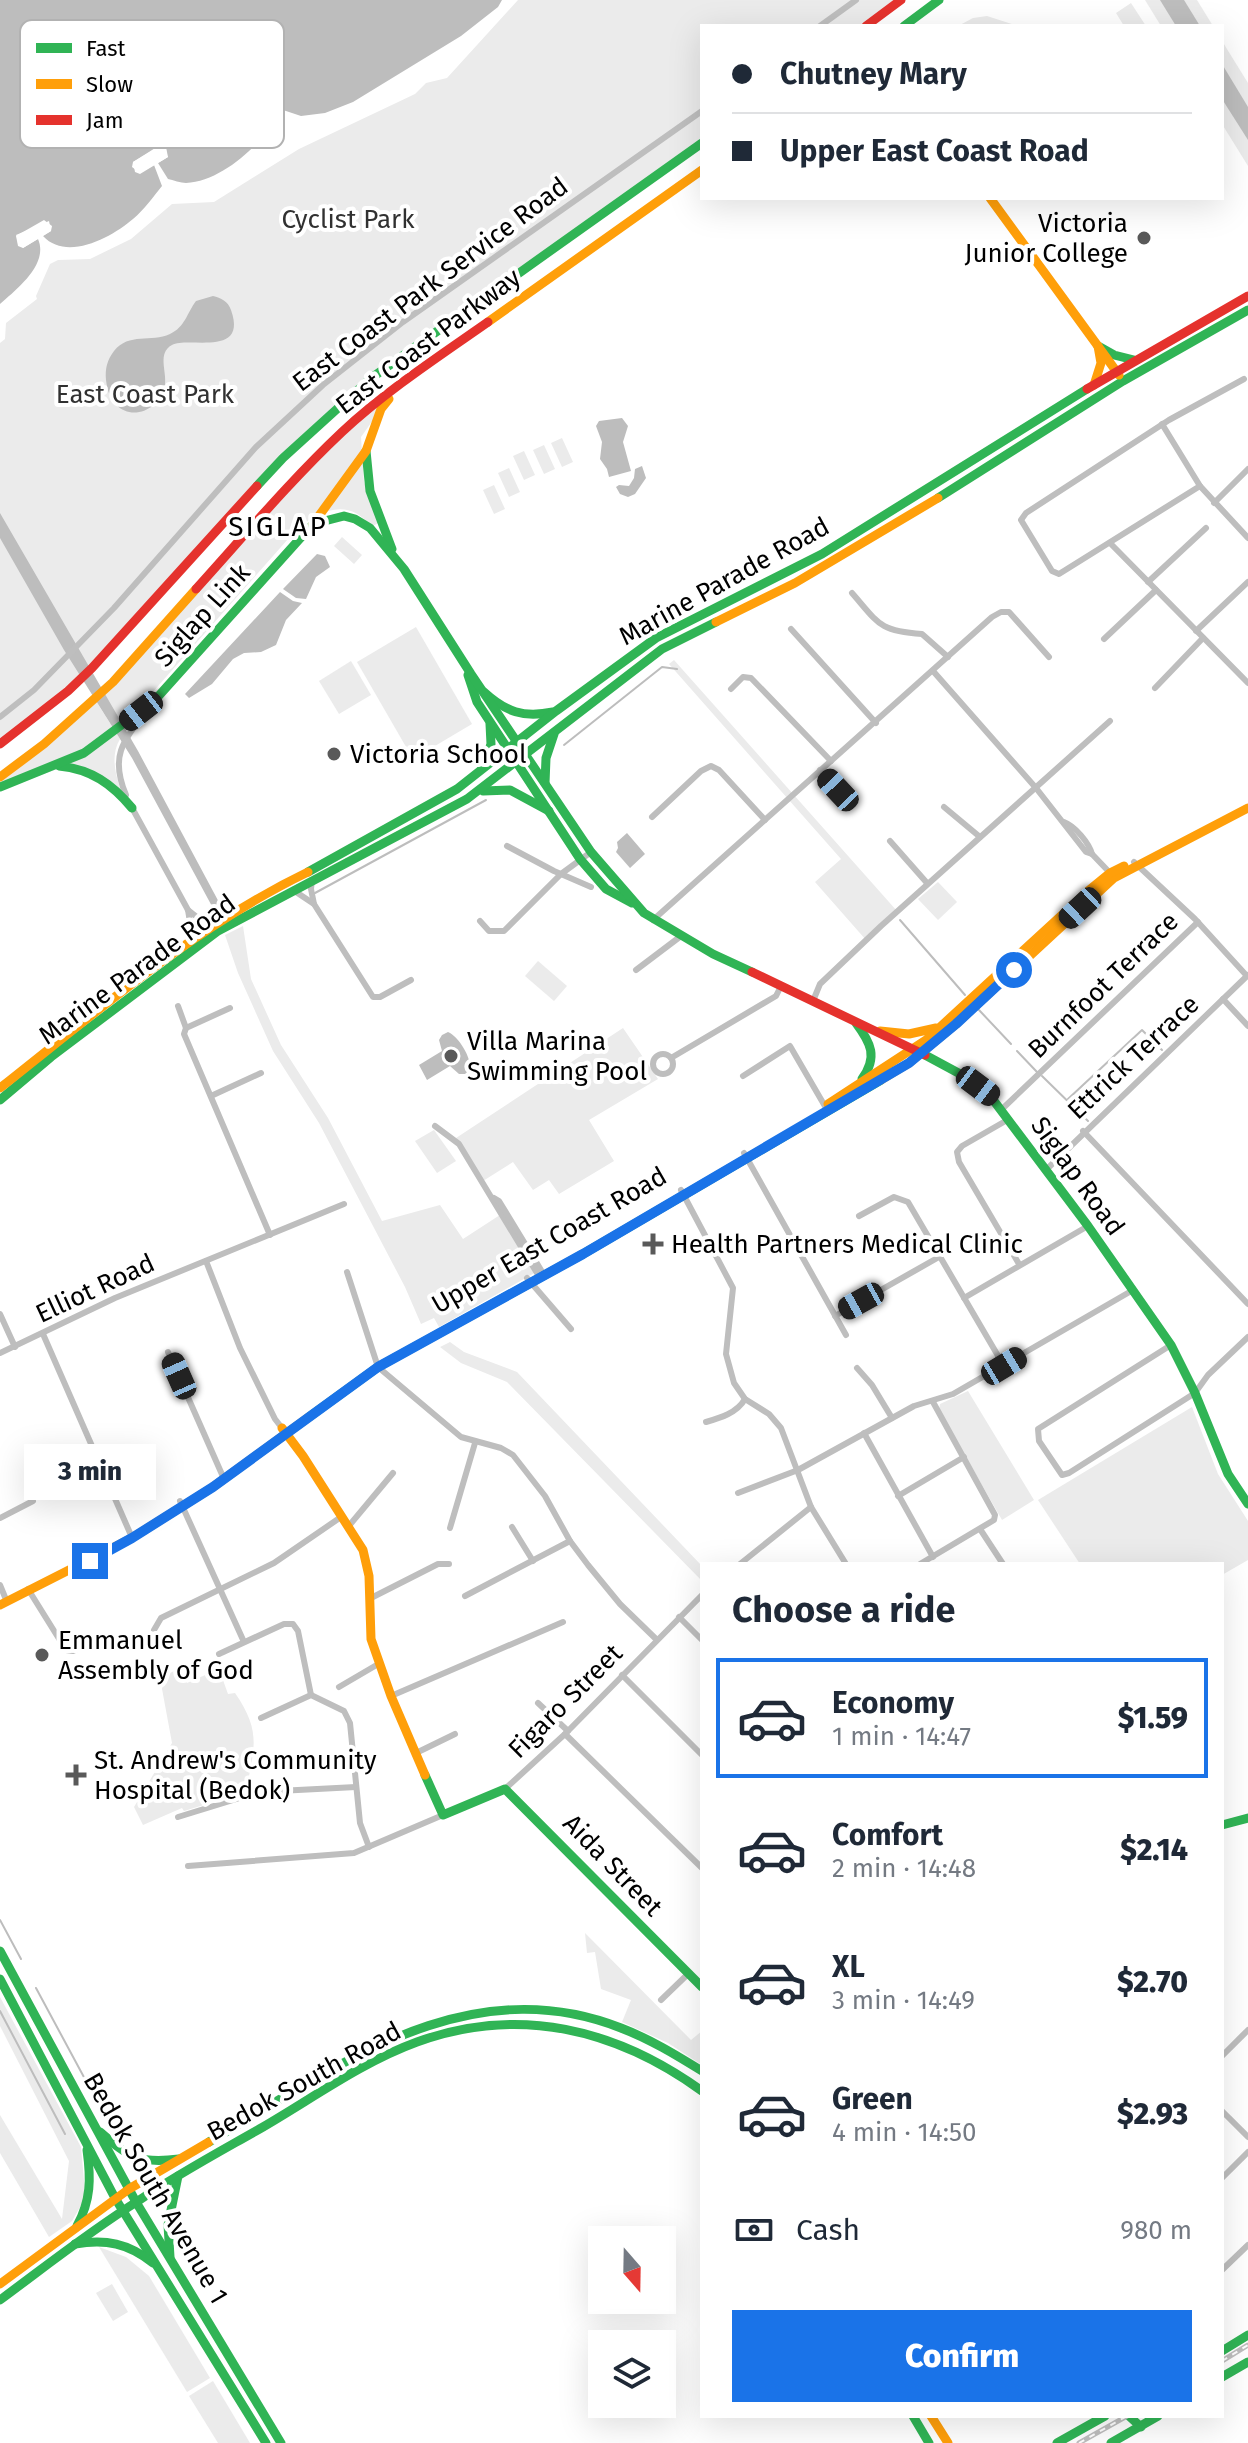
<!DOCTYPE html>
<meta charset="utf-8">
<style>
:root{--surface:#fff;--page:#f6f6f7;--text:#1f2937;--muted:#747a83;--line:#e0e1e3;--accent:#1a73e8}
body{margin:0;font-family:"Fira Sans",sans-serif;background:var(--page);color:var(--text);height:100vh;display:flex;flex-direction:column;font-size:30px;white-space:nowrap}
*{box-sizing:border-box;margin:0}
p{font-size:26px;color:var(--muted)}
.icon{flex:none;width:44px;height:44px;fill:none;stroke:currentColor;stroke-width:2;stroke-linecap:round;stroke-linejoin:round}
.map{position:relative;flex:1;overflow:hidden}
.sheet{position:absolute;left:700px;top:1562px;width:524px;height:856px;display:flex;flex-direction:column;background:var(--surface);border-radius:0px;box-shadow:0 8px 32px #0002}
.sheet>*{flex:none}
.top-card{position:absolute;left:700px;top:24px;width:524px;height:176px;border-radius:0px;box-shadow:0 8px 32px #0002;display:grid;align-content:center;height:176px;padding:0 32px;background:var(--surface)}
.needle{width:52px;rotate:160deg}
.buttons{position:absolute;left:588px;top:2226px;display:grid;gap:16px}
.buttons a{display:grid;place-items:center;width:88px;height:88px;border-radius:0px;background:var(--surface);box-shadow:0 8px 32px #0002;font-size:40px}
.end{position:absolute;width:36px;height:36px;margin:-18px;border:10px solid #1a73e8;background:#fff;box-shadow:0 0 0 4px #fff}
.from{border-radius:50%}
.bubble{position:absolute;height:56px;border-radius:0px;background:var(--surface);box-shadow:0 8px 32px #0002;font-size:26px;font-weight:800;line-height:56px;text-align:center}
.car{position:absolute;width:24px;height:48px;margin:-24px -12px;border-radius:10px;box-shadow:0 0 6px 2px #0007;background:linear-gradient(#222 24%,#8ab4d8 0 40%,#222 0 76%,#8ab4d8 0 86%,#222 0)}
.top-card b{display:flex;align-items:center;gap:28px;height:76px;font-size:30px}
.top-card b+b{border-top:2px solid var(--line)}
.top-card i{width:20px;height:20px;background:var(--text)}
ul{padding:0;list-style:none}
li{display:flex;align-items:center;gap:24px;height:120px;margin:0 16px 12px;padding:0 16px;border:4px solid transparent;border-radius:0px}
li div{flex:1}
li b{display:block;font-size:30px}
li em{font-style:normal;font-weight:800}
li.current{border-color:var(--accent)}
li>.icon{width:72px;height:72px;stroke-width:1.5}
h2{padding:0 32px;font-size:36px;line-height:96px}
.pay{display:flex;align-items:center;gap:20px;height:88px;padding:0 32px;font-size:30px}
.pay p{margin-inline-start:auto}
.cta{display:flex;gap:16px;margin-top:auto;padding:16px 32px}
.cta a{flex:1;height:92px;border-radius:0px;background:var(--accent);color:#fff;font-size:32px;font-weight:800;line-height:92px;text-align:center}
.map>svg:first-child{display:block}
.green{fill:#ebebeb}
.water{fill:#bdbdbd}
.pier{fill:#fff}
.lines{fill:none;stroke-linecap:round;stroke-linejoin:round}
.stream{stroke:#bdbdbd;stroke-width:2}
.street{stroke:#bebebe;stroke-width:6}
.fast{stroke:#30b455;stroke-width:9}
.slow{stroke:#ff9f0a;stroke-width:9}
.jam{stroke:#e5322d;stroke-width:9}
.rail-casing{stroke:#bebebe;stroke-width:5}
.rail{stroke:#fff;stroke-width:2;stroke-dasharray:6;stroke-linecap:butt}
.route{stroke:#1a73e8;stroke-width:10}
.poi-dot{fill:#595959;stroke:#fff;stroke-width:3}
.labels{text-anchor:middle;stroke-width:8;stroke-linejoin:round;paint-order:stroke}
.park-label{font-size:26px;fill:#313131;stroke:#fff}
.poi-label{font-size:26px;fill:#000;stroke:#fff;text-anchor:start}
.street-label{font-size:26px;fill:#000;stroke:#fff}
.neighbourhood-label{font-size:28px;letter-spacing:2px;fill:#000;stroke:#fff}
.key{fill:#fff;stroke:#b2b2b2;stroke-width:2}
.key-label{font-size:22px;fill:#000}
</style>
<div class="map">
<svg width="1248" height="2443" viewBox="0 0 1248 2443">
<rect width="100%" height="100%" fill="#fff"/>
<g class="green">
<path d="M518,0H901L865,26H702V143L325,417L89,670L0,744V343L5,339L6,323L37,299L36,296L50,264L58,260L90,259L131,239L172,204L214,202L299,149L415,94L426,83L447,78Z"/>
<path d="M1145,0H1197L1213,26H1161Z"/>
<path d="M1131,3L1146,26H1124L1116,13Z"/>
<path d="M987,16L1018,26H958L973,18Z"/>
<path d="M1222,41L1248,83V166L1222,124Z"/>
<path d="M395,389L361,437L364,482L382,521L371,527C349,497 320,510 296,530L151,694L126,731L102,691L290,484Z"/>
<path d="M562,438L573,462L562,467L551,443Z"/>
<path d="M544,445L555,469L544,474L533,450Z"/>
<path d="M524,451L535,475L524,480L513,456Z"/>
<path d="M509,468L520,492L509,497L498,473Z"/>
<path d="M494,485L505,509L494,514L483,490Z"/>
<path d="M342,537L362,555L354,564L334,546Z"/>
<path d="M416,627L472,724L413,759L357,662Z"/>
<path d="M674,660L897,911L866,940L815,882L841,859L669,664Z"/>
<path d="M351,661L371,695L339,714L319,681Z"/>
<path d="M94,698L120,739C107,761 120,787 128,809L96,778L60,768L0,790V776Z"/>
<path d="M938,882L957,902L938,920L918,899Z"/>
<path d="M243,926L251,979L281,1045L328,1118L382,1221L440,1205L463,1239L503,1213L538,1271L439,1327L434,1318L421,1324L405,1287L319,1123L273,1051L238,973L225,935Z"/>
<path d="M538,961L567,986L554,1001L525,976Z"/>
<path d="M623,1028L658,1079L589,1120L614,1161L559,1194L549,1180L533,1190L513,1162L483,1181L456,1138Z"/>
<path d="M434,1130L456,1161L437,1173L415,1141Z"/>
<path d="M450,1342L464,1352L517,1372L702,1566V1581L507,1382L461,1363L440,1347Z"/>
<path d="M968,1391L1034,1500L1002,1520L939,1410L940,1404Z"/>
<path d="M1192,1407L1218,1474L1248,1521V1560L1222,1575V1564H1080L1038,1500Z"/>
<path d="M182,1667L187,1683L219,1669L228,1694L235,1693C262,1732 254,1748 246,1792L184,1811L182,1808L143,1825L134,1807L172,1743L160,1678Z"/>
<path d="M585,1933L691,2040L702,2031V2065L668,2043L622,2022L631,2000L601,1989L595,1952L587,1953Z"/>
<path d="M0,1997L81,2147L85,2192L83,2202L72,2221L49,2237L0,2153V2115L62,2219L69,2161L0,2026Z"/>
<path d="M99,2247L126,2257L149,2276L210,2378L187,2392Z"/>
<path d="M112,2284L128,2312L113,2321L96,2293Z"/>
<path d="M213,2381L250,2443H218L189,2396Z"/>
</g>
<g class="water">
<path d="M0,0H502L498,7L461,36L353,102L325,113L301,116L283,110L272,91L284,84L278,72L250,88L249,94L257,100L268,94L275,108L277,118C259,146 222,181 186,183C181,183 173,180 168,179L158,163L168,157L160,146L133,162L132,167L140,173L154,165L162,186C153,197 144,210 133,219C112,237 67,262 43,236L51,231L49,221L16,235L23,248L38,239C49,264 17,289 0,304Z"/>
<path d="M1160,0H1184L1200,26H1176Z"/>
<path d="M1222,64L1248,107V140L1222,99Z"/>
<path d="M213,296C221,298 228,301 231,310C248,358 188,336 172,345C157,353 167,371 165,385C158,419 111,426 106,380C105,369 107,360 114,351C129,332 151,343 170,334C185,327 187,313 196,301Z"/>
<path d="M622,418L628,426L623,442L631,471L609,477L607,469L600,459L602,442L596,426L599,421Z"/>
<path d="M642,466L646,478L635,494L628,497L620,494L616,487L619,485L629,486L634,478L635,469Z"/>
<path d="M0,513L138,751L221,906L214,910L132,758L64,650L0,538Z"/>
<path d="M317,554L325,556L330,567L316,577L306,599L296,598L283,589Z"/>
<path d="M280,592L293,601L302,603L286,620L276,645L261,652L244,653L233,659L212,684L189,698L185,694Z"/>
<path d="M627,833L645,854L630,868L616,852L618,848L617,842Z"/>
<path d="M448,1032C459,1037 472,1058 470,1070L465,1074H459L450,1066L427,1080L419,1065L442,1051L439,1040L442,1035Z"/>
</g>
<g class="pier">
<path d="M277,72L285,79L284,84L257,100L252,99L250,88Z"/>
<path d="M160,145L166,147L168,157L140,174L135,172L133,162Z"/>
<path d="M44,220L52,226L51,231L23,248L18,246L16,236Z"/>
</g>
<g class="lines">
<g class="stream">
<path d="M564,745L662,667L677,669"/>
<path d="M315,893L486,800"/>
<path d="M900,920L965,995"/>
<path d="M979,1010L1011,1044"/>
<path d="M1017,1051L1037,1072"/>
<path d="M1042,1076L1088,1121"/>
<path d="M1068,1099L1142,1030L1162,1050"/>
<path d="M0,1920L21,1959"/>
<path d="M36,1988L107,2120"/>
<path d="M0,2011L65,2134"/>
</g>
<g class="street">
<path d="M820,26L856,0"/>
<path d="M1162,424L1200,486L1248,538"/>
<path d="M1200,486L1059,574L1052,571L1021,520L1026,513L1169,420L1244,379"/>
<path d="M1214,503L1248,469"/>
<path d="M1111,544L1248,683"/>
<path d="M1148,582L1206,528"/>
<path d="M852,593C879,624 879,631 922,634L948,657"/>
<path d="M791,629L876,723"/>
<path d="M1196,631L1248,582"/>
<path d="M1104,639L1156,590"/>
<path d="M933,671L1036,788L1086,852L1092,854L1112,875"/>
<path d="M1155,688L1203,638"/>
<path d="M731,689L743,677L751,678L831,761"/>
<path d="M0,717L34,690L114,608L256,447L323,385L403,322L702,111"/>
<path d="M820,770L852,805"/>
<path d="M126,795C110,757 122,742 146,712"/>
<path d="M131,806L188,910L191,928L189,939"/>
<path d="M944,807L980,837"/>
<path d="M652,817L701,771L711,766L719,770L765,820"/>
<path d="M1064,822C1075,826 1089,843 1092,854"/>
<path d="M890,841L927,883"/>
<path d="M507,846L554,871L591,887"/>
<path d="M1134,862L1195,919L1247,976"/>
<path d="M312,880L311,889L314,904"/>
<path d="M293,890L314,904L373,997H380L411,980"/>
<path d="M188,910L202,921L212,923"/>
<path d="M653,920L992,617L1001,612H1009L1049,657"/>
<path d="M480,921L489,931H504L561,874L591,852"/>
<path d="M636,970L681,936"/>
<path d="M1223,999L1248,1026"/>
<path d="M813,1001L820,984L881,926L1110,721"/>
<path d="M178,1006L186,1028L184,1034L270,1235"/>
<path d="M186,1028L230,1008"/>
<circle cx="663" cy="1064" r="10"/>
<path d="M671,1058L776,996L781,986"/>
<path d="M743,1076L790,1046L826,1108"/>
<path d="M211,1096L261,1073"/>
<path d="M1001,1110L1198,922"/>
<path d="M1009,1119L962,1146L957,1152L959,1162L1019,1264"/>
<path d="M435,1126L459,1144L540,1278"/>
<path d="M1083,1131L1248,1304"/>
<path d="M744,1153L846,1335"/>
<path d="M1047,1169L1248,975"/>
<path d="M681,1190L733,1288L726,1354L734,1383L745,1399L769,1414L781,1428L811,1507L846,1564"/>
<path d="M494,1198L499,1201L541,1270"/>
<path d="M859,1216L894,1197L908,1202L1004,1366"/>
<path d="M206,1261L240,1348L275,1419L282,1428"/>
<path d="M347,1272L378,1367L461,1437L501,1448L513,1455L545,1496L570,1541L588,1565L620,1604L656,1639"/>
<path d="M527,1278L571,1329"/>
<path d="M964,1298L1088,1226"/>
<path d="M0,1314L15,1347"/>
<path d="M835,1316L939,1257"/>
<path d="M43,1334L130,1533"/>
<path d="M1171,1345L1038,1429L1039,1441L1062,1475L1069,1473L1195,1393L1208,1375L1248,1337"/>
<path d="M168,1352L224,1479"/>
<path d="M0,1353L115,1298L344,1204"/>
<path d="M857,1368L872,1385L892,1418"/>
<path d="M706,1422C720,1418 737,1413 745,1399"/>
<path d="M864,1433L933,1557"/>
<path d="M738,1493L798,1470L914,1406L953,1394L1133,1290"/>
<path d="M898,1496L964,1457"/>
<path d="M180,1501L244,1642"/>
<path d="M0,1518L33,1501"/>
<path d="M348,1527L393,1473"/>
<path d="M512,1527L533,1561"/>
<path d="M450,1528L475,1443"/>
<path d="M980,1529L1003,1564"/>
<path d="M740,1564L811,1507"/>
<path d="M920,1564L994,1520L995,1515L933,1402"/>
<path d="M0,1585L7,1602"/>
<path d="M28,1589L66,1650L73,1651L93,1642"/>
<path d="M465,1596L570,1541"/>
<path d="M371,1598L438,1564H449"/>
<path d="M679,1617L702,1640"/>
<path d="M154,1630L161,1618L274,1563L341,1517"/>
<path d="M219,1654L284,1624H293L298,1631L311,1695"/>
<path d="M622,1675L702,1755"/>
<path d="M339,1687L380,1663"/>
<path d="M391,1696L563,1622"/>
<path d="M538,1703L568,1731"/>
<path d="M261,1718L311,1695L344,1711L350,1723L360,1823L369,1847"/>
<path d="M565,1734L702,1868"/>
<path d="M416,1753L455,1734"/>
<path d="M505,1789L565,1734L702,1595"/>
<path d="M178,1817L259,1792L356,1787"/>
<path d="M188,1866L354,1853L443,1815"/>
<path d="M661,2000L689,1973"/>
<path d="M1222,2056L1248,2030"/>
<path d="M1222,2111L1248,2137"/>
<path d="M1222,2178L1248,2152"/>
<path d="M1222,2270L1248,2245"/>
</g>
<g class="fast">
<path d="M904,26L939,0"/>
<path d="M1098,346L1114,355L1134,360"/>
<path d="M366,451L370,491L392,549"/>
<path d="M257,486L283,458L370,379L702,143"/>
<path d="M938,498L1123,381L1248,310"/>
<path d="M468,675L477,702L580,859L606,889L632,903"/>
<path d="M484,692C506,712 523,718 553,712"/>
<path d="M155,700L313,524L344,516L355,519L370,528L404,569L471,674L591,852L644,913L713,954L752,972"/>
<path d="M59,766C91,769 112,784 132,808"/>
<path d="M482,768L491,744L490,724"/>
<path d="M545,783L546,758L554,734"/>
<path d="M0,787L84,753L155,700"/>
<path d="M483,791L510,790L549,811"/>
<path d="M308,872L457,789L556,711L656,638L822,554L1087,389"/>
<path d="M856,1023C871,1043 878,1057 862,1079"/>
<path d="M925,1055L964,1076L991,1097L1088,1226L1171,1345L1195,1393L1228,1474L1248,1504"/>
<path d="M0,1100L51,1057L218,931L467,799L662,649L716,622"/>
<path d="M309,1417L378,1367L583,1254L881,1080"/>
<path d="M425,1775L443,1815L505,1789L702,1987"/>
<path d="M1222,1825L1248,1818"/>
<path d="M0,1951L136,2202L281,2443"/>
<path d="M0,1979L115,2198L266,2443"/>
<path d="M100,2132C130,2158 139,2164 179,2159"/>
<path d="M209,2142C335,2068 467,1967 621,2028C650,2039 676,2055 702,2071"/>
<path d="M77,2226C91,2200 91,2179 87,2150"/>
<path d="M75,2244C106,2239 128,2243 153,2263"/>
<path d="M170,2257L168,2225L178,2176"/>
<path d="M0,2300C46,2266 90,2231 138,2201C178,2174 221,2151 263,2127C313,2098 362,2062 417,2042C519,2005 616,2029 702,2091"/>
<path d="M1222,2351L1248,2335"/>
<path d="M1222,2377L1248,2362"/>
<path d="M913,2416L929,2443"/>
<path d="M1129,2416L1141,2427"/>
<path d="M1057,2443L1105,2416"/>
<path d="M1111,2443L1158,2416"/>
</g>
<g class="slow">
<path d="M990,198L1119,375"/>
<path d="M488,322L702,170"/>
<path d="M1094,385L1101,363L1098,346"/>
<path d="M313,524L366,451L381,409L389,399"/>
<path d="M716,622L795,583L938,498"/>
<path d="M0,777L44,744L113,682L196,589"/>
<path d="M880,1031L909,1034L936,1028"/>
<path d="M881,1080L909,1063L956,1024L1114,878L1248,808"/>
<path d="M0,1088C99,1010 194,927 308,872"/>
<path d="M828,1104L926,1040L1088,891L1110,873L1124,866"/>
<path d="M282,1428L303,1456L363,1550L369,1576L371,1639L391,1696L425,1775"/>
<path d="M0,1605L132,1538L213,1487L309,1417"/>
<path d="M0,2284L129,2189L209,2142"/>
<path d="M931,2416L948,2443"/>
</g>
<g class="jam">
<path d="M866,26L901,0"/>
<path d="M1087,389L1248,296"/>
<path d="M196,589C244,536 290,481 342,432C386,391 438,357 488,322"/>
<path d="M0,744L68,691L92,668L257,486"/>
<path d="M752,972L925,1055"/>
</g>
<g class="rail-casing">
<g id="rail">
<path d="M1222,2361L1248,2345"/>
<path d="M1079,2443L1127,2416"/>
</g>
</g>
<use href="#rail" class="rail"/>
</g>
<g class="lines">
<path class="route" d="M90,1561L132,1538L213,1487L378,1367L583,1254L909,1063L956,1024L1014,970"/>
</g>
<g class="poi-dot">
<circle cx="1144" cy="238" r="8"/>
<circle cx="334" cy="754" r="8"/>
<circle cx="451" cy="1056" r="8"/>
<path d="M649 1232h8v8h8v8h-8v8h-8v-8h-8v-8h8z"/>
<circle cx="42" cy="1655" r="8"/>
<path d="M72 1763h8v8h8v8h-8v8h-8v-8h-8v-8h8z"/>
</g>
<g class="labels">
<g class="park-label">
<text x="348" y="228">Cyclist Park</text>
<text x="145" y="403">East Coast Park</text>
</g>
<g class="poi-label">
<text x="1128" y="232" text-anchor="end">Victoria<tspan x="1128" dy="30">Junior College</tspan></text>
<text x="350" y="763">Victoria School</text>
<text x="467" y="1050">Villa Marina<tspan x="467" dy="30">Swimming Pool</tspan></text>
<text x="671" y="1253">Health Partners Medical Clinic</text>
<text x="58" y="1649">Emmanuel<tspan x="58" dy="30">Assembly of God</tspan></text>
<text x="94" y="1769">St. Andrew's Community<tspan x="94" dy="30">Hospital (Bedok)</tspan></text>
</g>
<g class="street-label">
<text transform="translate(430 284) rotate(-37)" y="9">East Coast Park Service Road</text>
<text transform="translate(428 341) rotate(-37)" y="9">East Coast Parkway</text>
<text transform="translate(724 581) rotate(-29)" y="9">Marine Parade Road</text>
<text transform="translate(202 615) rotate(-48)" y="9">Siglap Link</text>
<text transform="translate(137 969) rotate(-36)" y="9">Marine Parade Road</text>
<text transform="translate(1103 985) rotate(-44)" y="9">Burnfoot Terrace</text>
<text transform="translate(1133 1057) rotate(-43)" y="9">Ettrick Terrace</text>
<text transform="translate(1078 1176) rotate(54)" y="9">Siglap Road</text>
<text transform="translate(549 1240) rotate(-30)" y="9">Upper East Coast Road</text>
<text transform="translate(95 1288) rotate(-25)" y="9">Elliot Road</text>
<text transform="translate(565 1701) rotate(-45)" y="9">Figaro Street</text>
<text transform="translate(613 1865) rotate(46)" y="9">Aida Street</text>
<text transform="translate(304 2081) rotate(-29)" y="9">Bedok South Road</text>
<text transform="translate(156 2188) rotate(60)" y="9">Bedok South Avenue 1</text>
</g>
<g class="neighbourhood-label">
<text x="278" y="536">SIGLAP</text>
</g>
</g>
<rect x="20" y="20" width="264" height="128" rx="12" class="key"/>
<rect x="36" y="43" width="36" height="10" fill="#30b455"/>
<rect x="36" y="79" width="36" height="10" fill="#ff9f0a"/>
<rect x="36" y="115" width="36" height="10" fill="#e5322d"/>
<g class="key-label">
<text x="86" y="56">Fast</text>
<text x="86" y="92">Slow</text>
<text x="86" y="128">Jam</text>
</g>
</svg>
<div class="buttons">
<a><svg class="needle" viewBox="-14 -14 28 28"><path d="M0-13l5 13h-10z" fill="#e53935"/><path d="M0 13l5-13h-10z" fill="#747a83"/></svg></a>
<a><svg class="icon" aria-label="layers" viewBox="0 0 24 24"><path d="M12 4l9 5-9 5-9-5zM3 14l9 5 9-5"/></svg></a>
</div>
<i class="end from" style="left:1014px;top:970px"></i>
<i class="end" style="left:90px;top:1561px"></i>
<div class="bubble" style="left:24px;top:1444px;width:132px">3 min</div>
<i class="car" style="left:141px;top:711px;rotate:232deg"></i>
<i class="car" style="left:838px;top:790px;rotate:317deg"></i>
<i class="car" style="left:1080px;top:908px;rotate:227deg"></i>
<i class="car" style="left:978px;top:1086px;rotate:127deg"></i>
<i class="car" style="left:861px;top:1301px;rotate:241deg"></i>
<i class="car" style="left:1004px;top:1366px;rotate:59deg"></i>
<i class="car" style="left:179px;top:1376px;rotate:336deg"></i>
<div class="top-card">
<b><i class="from"></i>Chutney Mary</b>
<b><i></i>Upper East Coast Road</b>
</div>
<section class="sheet">
<h2>Choose a ride</h2>
<ul>
<li class="current"><svg class="icon" aria-label="car" viewBox="0 0 24 24"><path d="M5 17H2v-5l4-1 3-4h7l3 4 3 1v5h-3M9 17h6M6 11h13"/><circle cx="7" cy="17" r="2"/><circle cx="17" cy="17" r="2"/></svg><div><b>Economy</b><p>1 min · 14:47</p></div><em>$1.59</em></li>
<li><svg class="icon" aria-label="car" viewBox="0 0 24 24"><path d="M5 17H2v-5l4-1 3-4h7l3 4 3 1v5h-3M9 17h6M6 11h13"/><circle cx="7" cy="17" r="2"/><circle cx="17" cy="17" r="2"/></svg><div><b>Comfort</b><p>2 min · 14:48</p></div><em>$2.14</em></li>
<li><svg class="icon" aria-label="car" viewBox="0 0 24 24"><path d="M5 17H2v-5l4-1 3-4h7l3 4 3 1v5h-3M9 17h6M6 11h13"/><circle cx="7" cy="17" r="2"/><circle cx="17" cy="17" r="2"/></svg><div><b>XL</b><p>3 min · 14:49</p></div><em>$2.70</em></li>
<li><svg class="icon" aria-label="car" viewBox="0 0 24 24"><path d="M5 17H2v-5l4-1 3-4h7l3 4 3 1v5h-3M9 17h6M6 11h13"/><circle cx="7" cy="17" r="2"/><circle cx="17" cy="17" r="2"/></svg><div><b>Green</b><p>4 min · 14:50</p></div><em>$2.93</em></li>
</ul>
<div class="pay"><svg class="icon" aria-label="cash" viewBox="0 0 24 24"><path d="M3 7h18v10H3z"/><circle cx="12" cy="12" r="2"/></svg>Cash<p>980 m</p></div>
<div class="cta"><a>Confirm</a></div>
</section>
</div>
